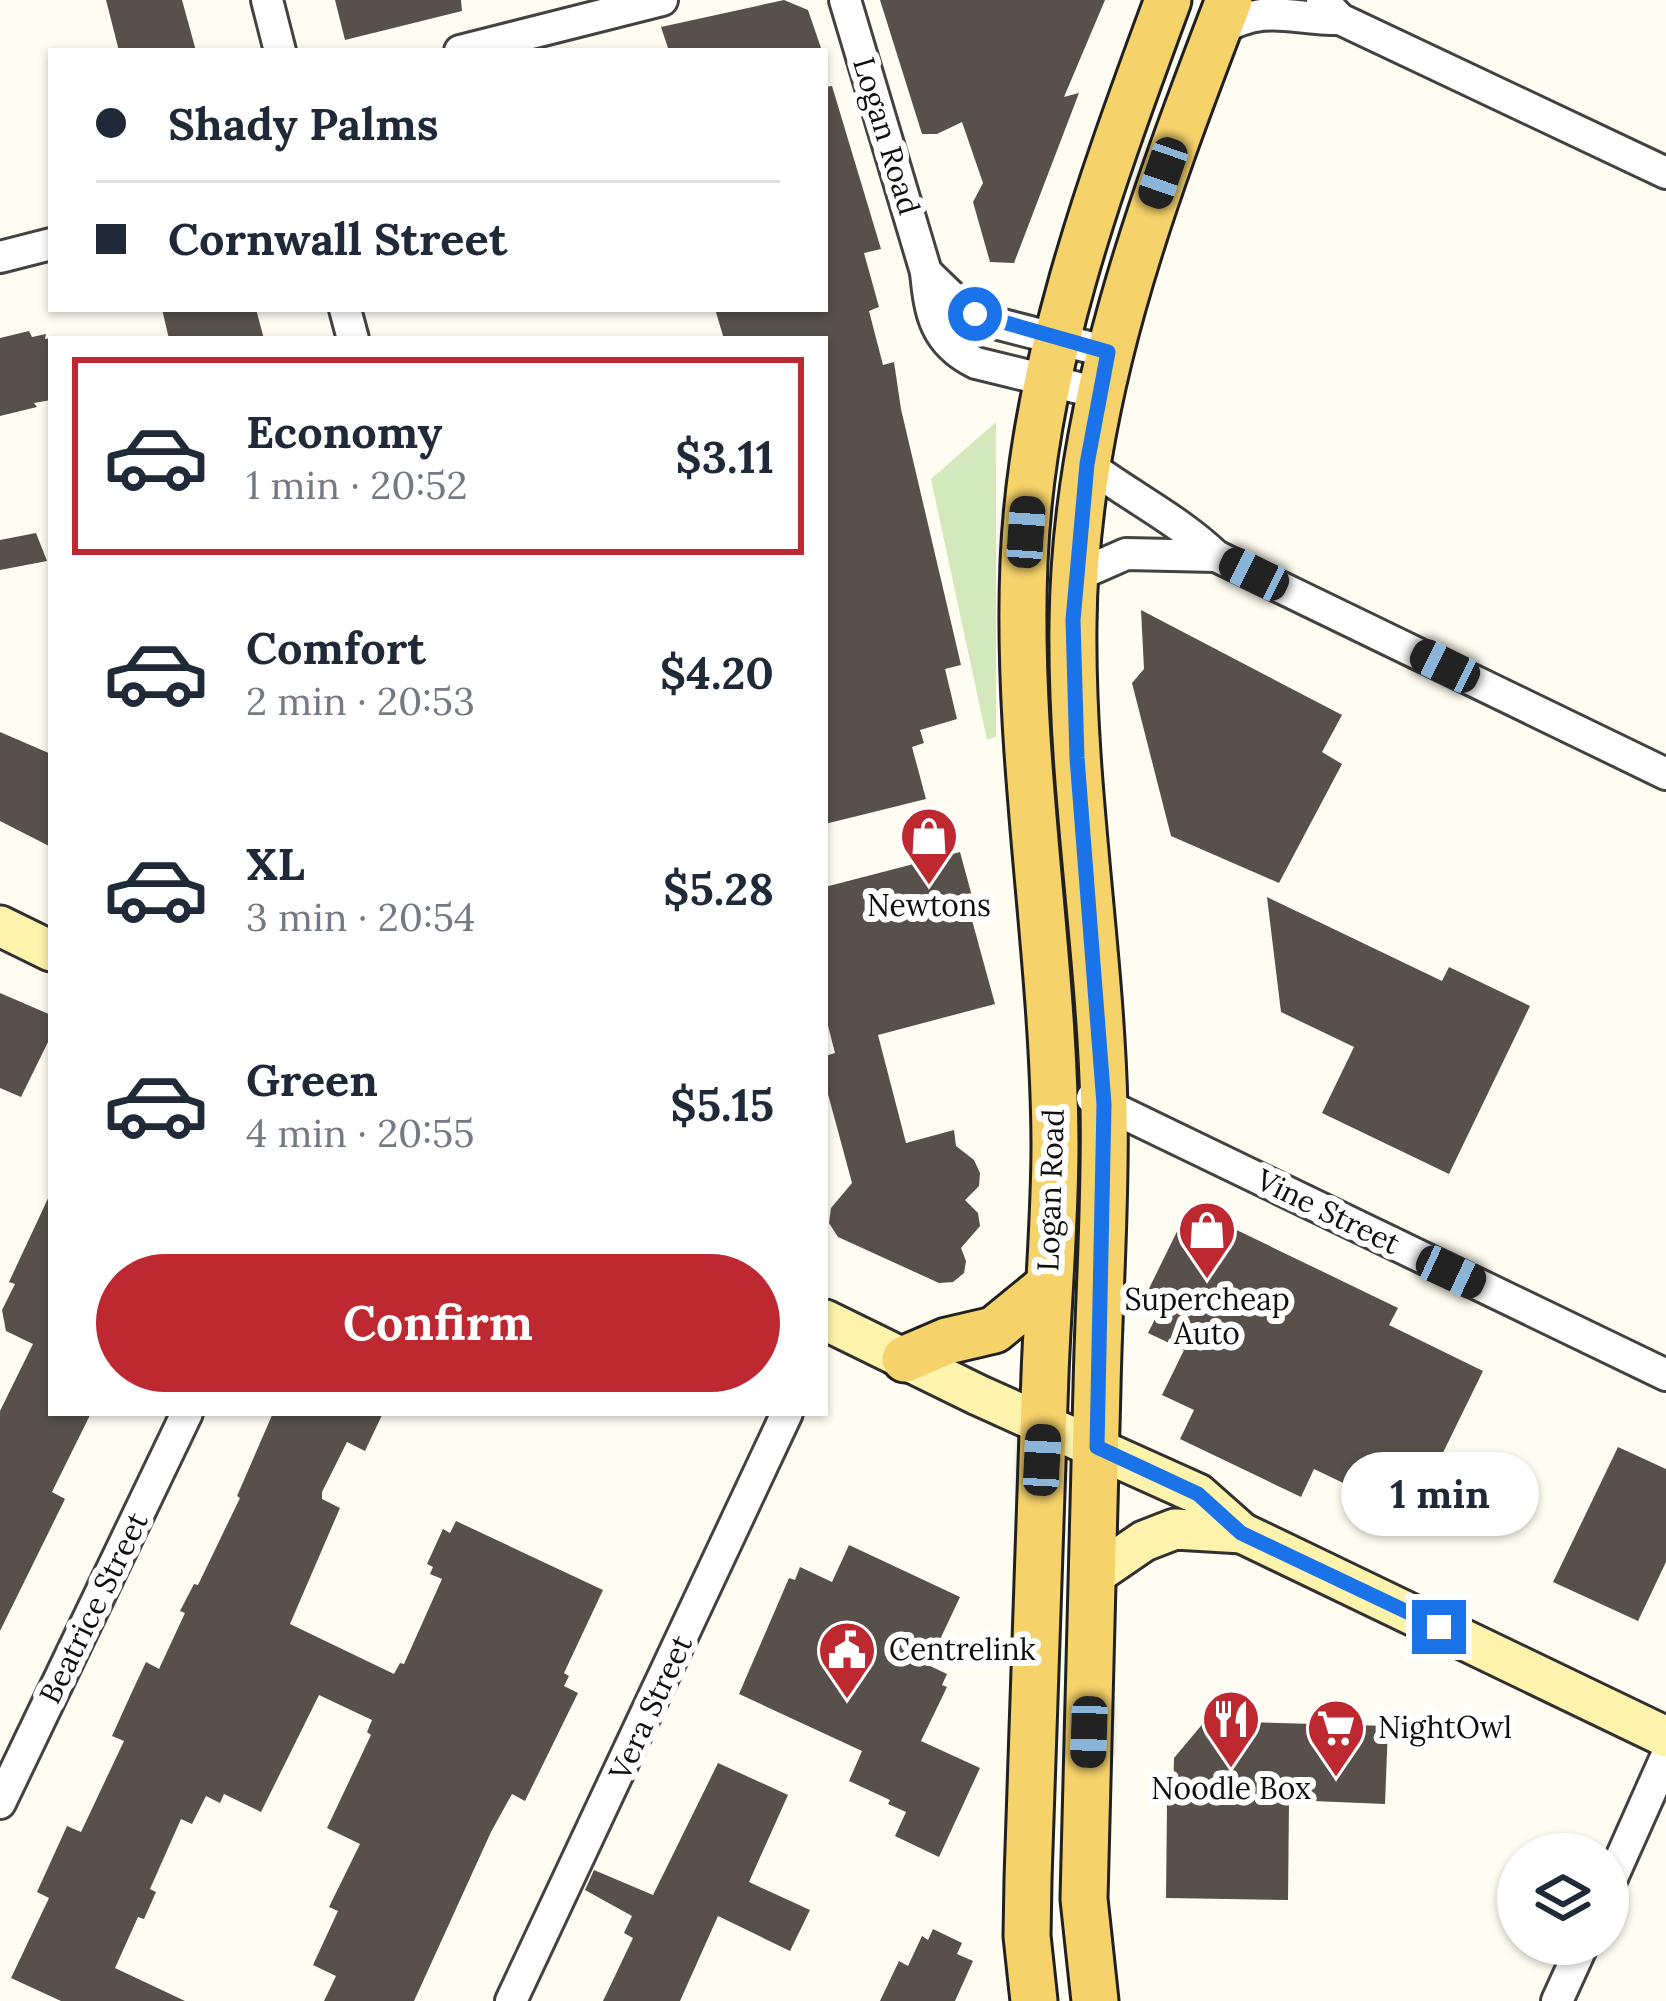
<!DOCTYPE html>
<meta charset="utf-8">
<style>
:root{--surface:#fff;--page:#f6f6f7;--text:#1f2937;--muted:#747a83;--line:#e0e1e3;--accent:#bd2831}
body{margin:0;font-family:Lora,serif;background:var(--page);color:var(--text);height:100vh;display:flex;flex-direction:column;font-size:45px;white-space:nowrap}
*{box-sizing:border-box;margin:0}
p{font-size:39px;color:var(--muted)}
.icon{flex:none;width:66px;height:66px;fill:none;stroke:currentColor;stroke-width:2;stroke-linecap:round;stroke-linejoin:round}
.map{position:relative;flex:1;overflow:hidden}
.side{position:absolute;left:48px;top:336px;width:780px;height:1080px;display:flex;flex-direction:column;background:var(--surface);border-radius:0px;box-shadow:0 3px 9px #0004}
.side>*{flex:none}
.guide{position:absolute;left:48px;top:48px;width:780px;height:264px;border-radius:0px;box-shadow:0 3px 9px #0004;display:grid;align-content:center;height:264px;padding:0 48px;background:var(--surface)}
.controls{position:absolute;left:1497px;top:1833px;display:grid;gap:24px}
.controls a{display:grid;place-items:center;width:132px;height:132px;border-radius:50%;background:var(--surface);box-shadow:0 3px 9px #0004;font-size:60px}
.end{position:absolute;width:54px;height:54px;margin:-27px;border:15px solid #1a73e8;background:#fff;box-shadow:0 0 0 6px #fff}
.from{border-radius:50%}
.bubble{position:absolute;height:84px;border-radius:42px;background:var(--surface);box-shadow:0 3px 9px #0004;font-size:39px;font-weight:700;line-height:84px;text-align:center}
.car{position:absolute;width:36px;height:72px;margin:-36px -18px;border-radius:15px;box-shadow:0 0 9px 3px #0007;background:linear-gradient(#222 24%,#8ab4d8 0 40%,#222 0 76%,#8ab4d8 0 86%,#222 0)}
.guide b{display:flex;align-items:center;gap:42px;height:114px;font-size:45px}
.guide b+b{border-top:3px solid var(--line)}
.guide i{width:30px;height:30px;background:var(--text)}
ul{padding:21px 0 0;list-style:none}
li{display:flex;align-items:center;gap:36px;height:198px;margin:0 24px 18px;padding:0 24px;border:6px solid transparent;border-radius:0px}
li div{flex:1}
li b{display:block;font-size:45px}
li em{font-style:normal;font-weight:700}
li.current{border-color:var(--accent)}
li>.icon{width:108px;height:108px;stroke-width:1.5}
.button{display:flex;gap:24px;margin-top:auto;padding:24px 48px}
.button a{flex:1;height:138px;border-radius:72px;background:var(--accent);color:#fff;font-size:48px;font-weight:700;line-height:138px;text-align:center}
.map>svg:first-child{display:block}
.green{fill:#d3e9bb}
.building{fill:#57504b}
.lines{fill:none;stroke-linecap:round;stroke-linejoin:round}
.minor-casing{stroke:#424242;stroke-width:36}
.secondary-casing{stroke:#313131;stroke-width:45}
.primary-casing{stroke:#202020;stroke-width:51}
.minor{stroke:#fff;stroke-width:30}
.secondary{stroke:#fdf3ad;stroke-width:39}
.primary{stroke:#f6d26a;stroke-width:45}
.route{stroke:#1a73e8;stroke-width:15}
.labels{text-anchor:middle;stroke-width:12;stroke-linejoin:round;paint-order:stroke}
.street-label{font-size:30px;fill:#0f0f0f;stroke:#fff}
.poi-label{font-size:30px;fill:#0f0f0f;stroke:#fff}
</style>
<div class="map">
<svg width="1666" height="2001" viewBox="0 0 1666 2001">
<rect width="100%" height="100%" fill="#fffcf1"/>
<path class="green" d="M996,422V737L987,740L931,479Z"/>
<g class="building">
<path d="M106,0H182L196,51H119Z"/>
<path d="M335,0H461L462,11L345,40Z"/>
<path d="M784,0L808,10L822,51H669L661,27Z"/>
<path d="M880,0H1105L1064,97L1079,93L1014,263L990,262L973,202L983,183L962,122L937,134H922Z"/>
<path d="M832,86L881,249L864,253L879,307L869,311L883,365L894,362L901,409L961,665L945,669L957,719L920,730L924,743L912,747L926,799L825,824V339H724L715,309H825V87Z"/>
<path d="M162,309H256L264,339H169Z"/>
<path d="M29,331L32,337L46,334L45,339L51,338V400L34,403L37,407L0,416V338Z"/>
<path d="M36,533L47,561L0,570V540Z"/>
<path d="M1141,610L1342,715L1322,752L1342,764L1279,883L1171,836L1132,683L1144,669Z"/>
<path d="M0,732L51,754V847L0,821Z"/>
<path d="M960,852L973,900L967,902L995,1004L878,1035L906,1143L954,1130L956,1146L974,1160L980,1173L979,1186L965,1200L978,1213L980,1226L961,1248L966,1261L964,1273L953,1282L939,1283L838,1237L829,1223L831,1208L852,1183L825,1083V1056L835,1053L825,1014V887Z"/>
<path d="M1267,897L1442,981L1449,967L1530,1006L1449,1174L1322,1113L1354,1047L1281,1012Z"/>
<path d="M0,993L51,1015V1036L21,1097L0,1088Z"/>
<path d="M51,1192V1413H91L52,1492L65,1499L0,1631V1411L33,1344L6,1331L2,1310L15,1284L9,1282Z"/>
<path d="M1189,1207L1398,1308L1389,1325L1483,1371L1412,1516L1314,1469L1301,1497L1180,1439L1194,1410L1162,1395L1184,1350L1148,1333L1156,1317L1139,1309Z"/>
<path d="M273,1413H383L365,1451L347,1442L322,1492V1499L340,1508L290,1624L394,1674L400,1663L404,1664L442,1579L430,1574L433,1567L427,1564L443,1529L450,1533L456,1521L603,1590L564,1673L569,1676L564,1686L578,1693L525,1801L512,1794L491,1832L414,2001H324L336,1976L313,1965L338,1911L329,1907L360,1844L327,1828L371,1735L367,1732L372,1720L319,1695L261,1812L224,1794L220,1803L206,1796L192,1824L181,1819L150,1889L156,1892L144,1919L138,1917L115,1968L185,2001H61L11,1978L49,1898L37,1892L67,1826L81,1832L124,1741L112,1736L131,1694L146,1662L159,1669L185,1613L180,1611L194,1584L198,1585L240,1498L237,1496Z"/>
<path d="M1618,1447L1666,1469V1562L1638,1621L1553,1582Z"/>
<path d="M849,1545L960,1597L928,1665L947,1674L942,1685L947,1687L921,1741L980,1768L939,1857L895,1836L906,1812L888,1804L890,1800L849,1781L862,1751L739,1694L789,1578L795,1580L800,1567L832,1582Z"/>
<path d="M1205,1721L1388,1726L1385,1804L1289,1800L1288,1900L1166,1898L1167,1803H1173L1174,1758Z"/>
<path d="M718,1763L788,1795L749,1882L810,1910L790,1951L718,1916L680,2001H603L633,1938L624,1933L632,1916L585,1890L594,1870L653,1895Z"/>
<path d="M933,1929L962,1943L957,1954L973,1961L955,2001H880L899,1961L908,1966L922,1936L928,1940Z"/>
</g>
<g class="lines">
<g class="minor-casing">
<g id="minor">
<path d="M267,0L280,51"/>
<path d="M845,0L926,272C930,314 935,343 976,363L1099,393"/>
<path d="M1322,0L1340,19L1666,173"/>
<path d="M1218,30C1269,3 1286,19 1340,19"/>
<path d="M460,51L662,0"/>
<path d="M0,257L51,244"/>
<path d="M926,272L959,304L991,322L1108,352"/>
<path d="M345,309L353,339"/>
<path d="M1087,464C1130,496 1177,519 1216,556L1666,774"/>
<path d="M1076,576L1126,554L1216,556"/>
<path d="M1092,1098L1666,1375"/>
<path d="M0,1803L187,1413"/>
<path d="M1608,1887L1666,1757"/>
<path d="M511,2001L787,1413"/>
<path d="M1557,2001L1583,1944"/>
</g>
</g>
<g class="secondary-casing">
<g id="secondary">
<path d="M0,926L51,951"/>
<path d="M825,1320L978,1395L1198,1494L1242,1533L1666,1737"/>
<path d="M1093,1576L1144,1541L1175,1529L1242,1533"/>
</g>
</g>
<g class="primary-casing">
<g id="primary">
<path d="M905,1359L947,1341L994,1330L1049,1285"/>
<path d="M1034,2001L1027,1936L1028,1880C1033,1711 1039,1542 1045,1374C1048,1297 1055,1221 1055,1144C1054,950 1016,757 1024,562C1032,366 1101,182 1168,0"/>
<path d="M1095,2001L1084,1899C1089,1729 1093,1558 1097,1387C1099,1294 1106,1200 1104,1107C1100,946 1071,786 1073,624C1075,404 1151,203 1229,0"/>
</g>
</g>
<use href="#minor" class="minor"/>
<use href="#secondary" class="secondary"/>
<use href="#primary" class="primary"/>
</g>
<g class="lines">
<path class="route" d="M975,314L1108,352L1087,464L1073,620L1077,758L1104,1104L1097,1447L1198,1494L1241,1533L1439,1627"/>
</g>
<defs>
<g id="shop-pin" transform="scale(3)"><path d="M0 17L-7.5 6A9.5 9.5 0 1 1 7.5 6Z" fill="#bd2831" stroke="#fff"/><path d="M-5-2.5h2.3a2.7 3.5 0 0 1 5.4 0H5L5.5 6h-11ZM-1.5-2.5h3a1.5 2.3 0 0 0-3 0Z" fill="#fff"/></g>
<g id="civic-pin" transform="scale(3)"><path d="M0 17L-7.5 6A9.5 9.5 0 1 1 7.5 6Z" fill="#bd2831" stroke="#fff"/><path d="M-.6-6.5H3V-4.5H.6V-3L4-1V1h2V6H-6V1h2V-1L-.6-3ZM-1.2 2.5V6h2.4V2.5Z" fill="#fff"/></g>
<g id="restaurant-pin" transform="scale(3)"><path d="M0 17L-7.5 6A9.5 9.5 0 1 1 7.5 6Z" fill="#bd2831" stroke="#fff"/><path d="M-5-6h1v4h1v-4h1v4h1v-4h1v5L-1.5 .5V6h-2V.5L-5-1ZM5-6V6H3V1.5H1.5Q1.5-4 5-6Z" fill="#fff"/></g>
<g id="supermarket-pin" transform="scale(3)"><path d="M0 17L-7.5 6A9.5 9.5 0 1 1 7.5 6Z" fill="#bd2831" stroke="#fff"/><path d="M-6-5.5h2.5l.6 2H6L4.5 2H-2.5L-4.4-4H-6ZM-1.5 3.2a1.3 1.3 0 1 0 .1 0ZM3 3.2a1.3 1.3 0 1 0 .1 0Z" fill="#fff"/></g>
</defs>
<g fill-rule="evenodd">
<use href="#shop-pin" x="929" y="836"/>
<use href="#shop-pin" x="1207" y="1230"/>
<use href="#civic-pin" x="847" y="1650"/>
<use href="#restaurant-pin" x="1231" y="1719"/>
<use href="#supermarket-pin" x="1336" y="1728"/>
</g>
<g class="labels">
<g class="street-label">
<text transform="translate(886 136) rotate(73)" y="10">Logan Road</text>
<text transform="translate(1051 1190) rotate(-88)" y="10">Logan Road</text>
<text transform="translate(1328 1212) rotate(26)" y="10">Vine Street</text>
<text transform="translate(94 1608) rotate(-64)" y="10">Beatrice Street</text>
<text transform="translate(651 1708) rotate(-65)" y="10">Vera Street</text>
</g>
<g class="poi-label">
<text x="929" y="916">Newtons</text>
<text x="1207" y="1310">Supercheap<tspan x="1207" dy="34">Auto</tspan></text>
<text x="889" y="1660" text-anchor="start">Centrelink</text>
<text x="1378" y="1738" text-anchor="start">NightOwl</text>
<text x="1231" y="1799">Noodle Box</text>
</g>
</g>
</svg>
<div class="controls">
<a><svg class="icon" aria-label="layers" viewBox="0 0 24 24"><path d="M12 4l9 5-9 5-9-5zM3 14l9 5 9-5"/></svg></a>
</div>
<i class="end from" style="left:975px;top:314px"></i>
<i class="end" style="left:1439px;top:1627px"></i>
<div class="bubble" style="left:1341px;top:1452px;width:198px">1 min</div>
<i class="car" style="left:1163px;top:173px;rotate:199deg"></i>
<i class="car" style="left:1026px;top:532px;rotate:4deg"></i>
<i class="car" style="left:1254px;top:574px;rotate:296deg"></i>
<i class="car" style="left:1445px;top:666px;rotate:296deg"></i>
<i class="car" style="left:1451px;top:1272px;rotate:115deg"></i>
<i class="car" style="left:1042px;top:1460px;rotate:3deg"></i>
<i class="car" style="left:1089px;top:1732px;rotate:182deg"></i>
<div class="guide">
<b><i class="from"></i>Shady Palms</b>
<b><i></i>Cornwall Street</b>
</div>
<section class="side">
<ul>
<li class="current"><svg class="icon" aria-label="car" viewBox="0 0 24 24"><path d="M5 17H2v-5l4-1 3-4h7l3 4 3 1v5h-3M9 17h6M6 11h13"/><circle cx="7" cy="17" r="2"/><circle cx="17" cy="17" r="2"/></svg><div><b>Economy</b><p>1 min · 20:52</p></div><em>$3.11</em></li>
<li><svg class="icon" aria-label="car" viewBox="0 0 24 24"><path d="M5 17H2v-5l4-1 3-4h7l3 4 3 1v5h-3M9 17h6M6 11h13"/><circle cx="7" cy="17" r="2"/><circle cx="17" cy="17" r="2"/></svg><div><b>Comfort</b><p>2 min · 20:53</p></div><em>$4.20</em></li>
<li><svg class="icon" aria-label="car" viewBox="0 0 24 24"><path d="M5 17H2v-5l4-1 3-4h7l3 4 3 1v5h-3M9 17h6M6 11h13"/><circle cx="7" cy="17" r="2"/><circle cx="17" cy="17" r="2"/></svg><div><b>XL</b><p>3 min · 20:54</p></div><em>$5.28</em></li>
<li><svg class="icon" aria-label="car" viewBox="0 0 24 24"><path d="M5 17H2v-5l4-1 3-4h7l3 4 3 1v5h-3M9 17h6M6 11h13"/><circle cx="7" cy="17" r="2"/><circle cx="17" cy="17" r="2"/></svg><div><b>Green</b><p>4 min · 20:55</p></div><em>$5.15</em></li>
</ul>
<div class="button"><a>Confirm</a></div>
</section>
</div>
